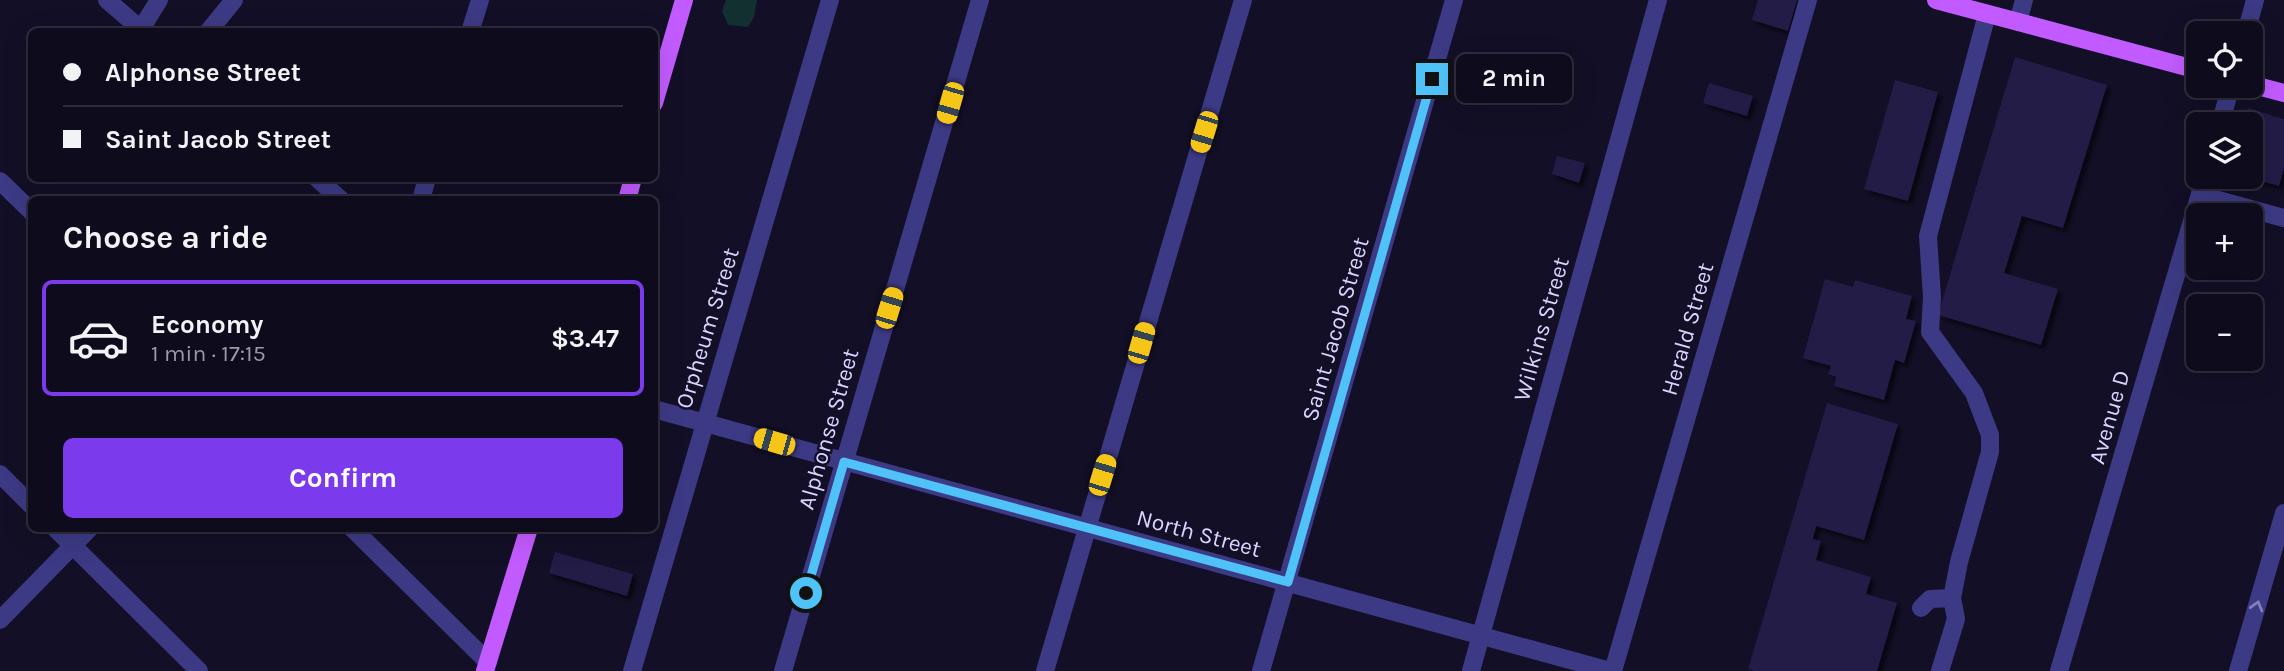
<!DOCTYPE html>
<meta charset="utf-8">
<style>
:root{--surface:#0e0b1c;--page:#1c1929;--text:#f1f3f6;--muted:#9b9ba3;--line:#2e2b3b;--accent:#7c3aed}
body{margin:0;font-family:Karla,sans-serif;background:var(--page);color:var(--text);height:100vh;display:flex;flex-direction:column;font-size:26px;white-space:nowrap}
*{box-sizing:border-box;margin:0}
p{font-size:23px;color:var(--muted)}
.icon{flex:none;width:38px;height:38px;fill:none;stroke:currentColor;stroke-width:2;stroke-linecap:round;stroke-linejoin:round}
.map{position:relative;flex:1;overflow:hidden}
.panel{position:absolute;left:28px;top:196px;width:630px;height:336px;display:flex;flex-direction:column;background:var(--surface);border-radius:10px;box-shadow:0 7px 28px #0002,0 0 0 2px var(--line)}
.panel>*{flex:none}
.top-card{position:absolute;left:28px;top:28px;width:630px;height:154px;border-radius:10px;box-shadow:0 7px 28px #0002,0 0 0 2px var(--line);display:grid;align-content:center;height:154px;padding:0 35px;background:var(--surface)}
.controls{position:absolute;left:2186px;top:21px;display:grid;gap:14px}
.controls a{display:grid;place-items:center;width:77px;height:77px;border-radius:10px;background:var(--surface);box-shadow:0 7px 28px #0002,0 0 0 2px var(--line);font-size:35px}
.end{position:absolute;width:32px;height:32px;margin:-16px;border:9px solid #4fc3f7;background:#111;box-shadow:0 0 0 4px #111}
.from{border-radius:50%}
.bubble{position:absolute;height:49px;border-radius:10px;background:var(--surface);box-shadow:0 7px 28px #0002,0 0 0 2px var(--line);font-size:23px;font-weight:700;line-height:49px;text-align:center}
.car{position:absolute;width:21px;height:42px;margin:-21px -10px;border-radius:9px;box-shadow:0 0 5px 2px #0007;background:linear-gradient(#f5c518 24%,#345 0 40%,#f5c518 0 76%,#345 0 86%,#f5c518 0)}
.top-card b{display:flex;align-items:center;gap:24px;height:66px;font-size:26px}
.top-card b+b{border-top:2px solid var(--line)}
.top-card i{width:18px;height:18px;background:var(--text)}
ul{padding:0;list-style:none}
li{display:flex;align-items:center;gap:21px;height:116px;margin:0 14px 10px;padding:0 21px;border:4px solid transparent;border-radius:10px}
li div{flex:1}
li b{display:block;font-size:26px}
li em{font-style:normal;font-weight:700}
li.selected{border-color:var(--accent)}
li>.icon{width:63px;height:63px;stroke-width:1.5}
h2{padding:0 35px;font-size:32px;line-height:84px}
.action{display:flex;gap:14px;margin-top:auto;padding:14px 35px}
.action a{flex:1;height:80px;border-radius:10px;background:var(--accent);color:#fff;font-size:28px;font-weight:700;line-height:80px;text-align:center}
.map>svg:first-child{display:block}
.green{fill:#12302f}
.building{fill:#241b47;filter:url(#shadow)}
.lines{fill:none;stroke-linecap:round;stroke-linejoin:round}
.minor{stroke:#3d3a85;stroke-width:18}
.major{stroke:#c25bff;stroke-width:18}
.oneway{stroke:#837fbc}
.route{stroke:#4fc3f7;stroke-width:9}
.labels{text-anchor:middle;stroke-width:5;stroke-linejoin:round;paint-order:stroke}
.street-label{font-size:23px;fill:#d9d4ff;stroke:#130f26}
</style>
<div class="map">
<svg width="2284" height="671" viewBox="0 0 2284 671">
<defs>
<filter id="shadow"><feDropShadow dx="4" dy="4" stdDeviation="2" flood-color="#0009"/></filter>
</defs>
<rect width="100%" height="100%" fill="#130f26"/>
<path class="green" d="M726,0H757L754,17L748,27L728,25L722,11Z"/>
<g class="building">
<path d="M1758,0H1797L1788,31L1752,20Z"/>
<path d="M2015,57L2107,85L2063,228L2022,216L2004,273L2058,289L2041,345L1938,315Z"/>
<path d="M1895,80L1938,92L1908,201L1864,189Z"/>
<path d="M1709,83L1753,96L1747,116L1703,103Z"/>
<path d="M2248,108L2284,119V168L2279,186L2250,178V124H2243Z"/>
<path d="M1557,156L1585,163L1579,183L1552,174Z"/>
<path d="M1825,279L1853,287L1855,280L1912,296L1906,319L1916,321L1904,363L1895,360L1884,400L1834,386L1836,377L1828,374L1831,366L1803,358Z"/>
<path d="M1827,403L1898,424L1864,540L1816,526L1813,539L1821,541L1816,560L1871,577L1866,594L1897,603L1877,671H1754L1748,669Z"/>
<path d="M555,552L633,574L627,596L549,573Z"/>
</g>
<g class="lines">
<g class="minor">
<path d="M107,0L144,32"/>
<path d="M2018,22L2024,0"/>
<path d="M141,29L159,0"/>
<path d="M208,32L234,0"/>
<path d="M470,32L480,0"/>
<path d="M2246,33L2255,0"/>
<path d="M2220,124L2231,86"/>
<path d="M317,178L341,200"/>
<path d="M0,181L32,212"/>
<path d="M2200,195L2284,218"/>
<path d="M421,200L427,178"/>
<path d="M654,409L1610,671"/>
<path d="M0,474L32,506"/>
<path d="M55,528L199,671"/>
<path d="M352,528L488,662"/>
<path d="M1921,608L1930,599L1952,598"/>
<path d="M0,620L90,528"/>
<path d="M632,671L830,0"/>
<path d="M783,671L980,0"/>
<path d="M1045,671L1243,0"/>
<path d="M1261,671L1454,0"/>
<path d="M1471,671L1658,0"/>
<path d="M1613,671L1808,0"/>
<path d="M1940,671L1956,619L1952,598L1959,562L1990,452V435L1974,393L1930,332L1932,297L1928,236L1987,14"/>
<path d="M2059,671L2205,177"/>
<path d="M2238,671L2284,513"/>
</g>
<g class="major">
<path d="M1936,0L2198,70"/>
<path d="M2250,84L2284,93"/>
<path d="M654,103L684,0"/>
<path d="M627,200L633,178"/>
<path d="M485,671L529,528"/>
</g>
</g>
<defs><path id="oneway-chevron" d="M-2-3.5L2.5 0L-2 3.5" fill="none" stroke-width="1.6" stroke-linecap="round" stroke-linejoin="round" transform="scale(1.75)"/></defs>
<use class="oneway" href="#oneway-chevron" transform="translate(2257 606) rotate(-74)"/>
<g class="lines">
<path class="route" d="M806,593L844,462L1288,582L1432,79"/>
</g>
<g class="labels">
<g class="street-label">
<text transform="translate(707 328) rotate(-73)" y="8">Orpheum Street</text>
<text transform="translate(1335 329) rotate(-74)" y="8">Saint Jacob Street</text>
<text transform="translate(1541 329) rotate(-74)" y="8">Wilkins Street</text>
<text transform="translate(1687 329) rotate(-74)" y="8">Herald Street</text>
<text transform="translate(2109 417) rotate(-74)" y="8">Avenue D</text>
<text transform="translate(828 429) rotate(-74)" y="8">Alphonse Street</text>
<text transform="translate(1199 533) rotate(15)" y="8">North Street</text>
</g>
</g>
</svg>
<div class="controls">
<a><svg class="icon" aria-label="locate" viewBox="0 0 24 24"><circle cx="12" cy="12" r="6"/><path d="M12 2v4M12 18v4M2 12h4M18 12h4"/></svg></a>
<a><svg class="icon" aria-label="layers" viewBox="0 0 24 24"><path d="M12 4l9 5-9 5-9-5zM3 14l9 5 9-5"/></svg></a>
<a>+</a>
<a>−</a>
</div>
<i class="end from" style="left:806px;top:593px"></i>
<i class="end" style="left:1432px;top:79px"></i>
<div class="bubble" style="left:1456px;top:54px;width:116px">2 min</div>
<i class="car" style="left:950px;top:103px;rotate:196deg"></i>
<i class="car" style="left:1204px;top:132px;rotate:197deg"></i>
<i class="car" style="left:889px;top:308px;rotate:17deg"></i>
<i class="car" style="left:1141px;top:343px;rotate:16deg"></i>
<i class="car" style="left:774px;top:442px;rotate:286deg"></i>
<i class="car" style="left:1102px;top:475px;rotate:17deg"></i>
<div class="top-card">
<b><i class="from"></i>Alphonse Street</b>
<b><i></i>Saint Jacob Street</b>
</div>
<section class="panel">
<h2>Choose a ride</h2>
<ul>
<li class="selected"><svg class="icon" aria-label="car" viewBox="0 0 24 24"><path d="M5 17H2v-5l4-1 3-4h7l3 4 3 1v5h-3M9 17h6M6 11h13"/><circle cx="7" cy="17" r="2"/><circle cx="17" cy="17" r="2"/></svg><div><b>Economy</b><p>1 min · 17:15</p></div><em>$3.47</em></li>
</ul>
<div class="action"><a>Confirm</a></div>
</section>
</div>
